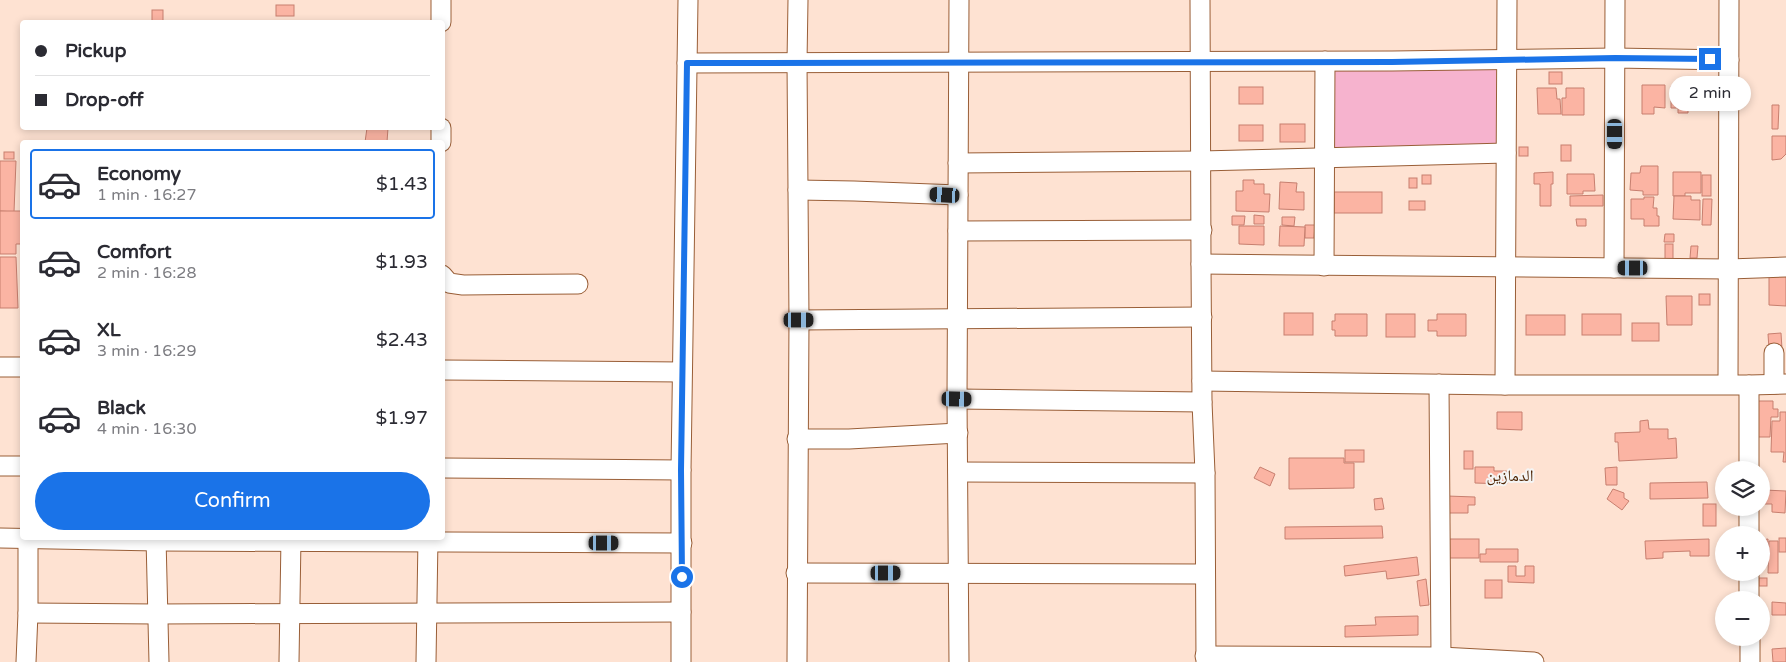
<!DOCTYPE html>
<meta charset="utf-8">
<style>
:root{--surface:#fff;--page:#f2f2f3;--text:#2b2b33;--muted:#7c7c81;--line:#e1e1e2;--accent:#1a73e8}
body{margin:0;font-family:"Varela Round","Noto Naskh Arabic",sans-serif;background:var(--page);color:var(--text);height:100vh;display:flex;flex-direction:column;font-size:19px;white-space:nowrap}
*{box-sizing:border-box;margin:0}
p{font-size:16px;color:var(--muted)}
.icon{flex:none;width:28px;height:28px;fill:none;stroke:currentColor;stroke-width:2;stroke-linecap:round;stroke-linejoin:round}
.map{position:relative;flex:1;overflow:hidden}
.details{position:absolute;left:20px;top:140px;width:425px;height:400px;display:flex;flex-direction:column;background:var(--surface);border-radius:5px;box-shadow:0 2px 8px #0003}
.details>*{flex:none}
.guide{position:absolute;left:20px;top:20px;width:425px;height:110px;border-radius:5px;box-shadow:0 2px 8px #0003;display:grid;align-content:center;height:110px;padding:0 15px;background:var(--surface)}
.controls{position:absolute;left:1715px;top:461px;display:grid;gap:10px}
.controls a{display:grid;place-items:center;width:55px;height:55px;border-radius:50%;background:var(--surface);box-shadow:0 2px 8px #0003;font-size:25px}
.end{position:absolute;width:22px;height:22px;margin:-11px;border:6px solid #1a73e8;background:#fff;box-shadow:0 0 0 2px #fff}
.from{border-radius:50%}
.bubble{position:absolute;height:35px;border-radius:18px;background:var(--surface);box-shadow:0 2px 8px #0003;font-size:16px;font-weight:600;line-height:35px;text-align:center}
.car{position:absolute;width:15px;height:30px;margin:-15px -8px;border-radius:6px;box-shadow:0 0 4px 1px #0007;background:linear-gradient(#222 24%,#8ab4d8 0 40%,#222 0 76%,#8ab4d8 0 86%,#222 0)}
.guide b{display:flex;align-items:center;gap:18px;height:48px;font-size:19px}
.guide b+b{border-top:1px solid var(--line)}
.guide i{width:12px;height:12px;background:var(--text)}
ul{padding:9px 0 0;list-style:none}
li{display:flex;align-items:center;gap:15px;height:70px;margin:0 10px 8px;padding:0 5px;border:2px solid transparent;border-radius:5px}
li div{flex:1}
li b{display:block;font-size:19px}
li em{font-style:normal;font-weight:600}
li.selected{border-color:var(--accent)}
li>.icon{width:45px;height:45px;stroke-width:1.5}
.action{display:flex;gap:10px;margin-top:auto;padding:10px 15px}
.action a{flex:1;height:58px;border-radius:30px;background:var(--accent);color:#fff;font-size:20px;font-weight:600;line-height:58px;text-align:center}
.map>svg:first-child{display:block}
.green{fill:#f6b3ce}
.building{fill:#fbb4a3;stroke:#c77f6f}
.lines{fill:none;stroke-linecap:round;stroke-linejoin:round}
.minor-casing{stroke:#995e37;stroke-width:21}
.minor{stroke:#fff;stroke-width:19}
.route{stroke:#1a73e8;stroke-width:6}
.labels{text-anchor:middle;stroke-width:4;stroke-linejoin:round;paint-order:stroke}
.quarter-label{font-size:16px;fill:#4f2605;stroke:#f5f5f5}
</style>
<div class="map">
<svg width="1786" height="662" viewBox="0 0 1786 662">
<rect width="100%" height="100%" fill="#fee2d2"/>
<path class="green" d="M1496,65L1497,149L1332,150L1331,67Z"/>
<g class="building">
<rect x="276" y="5" width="18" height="11"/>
<rect x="152" y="10" width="11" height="12"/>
<rect x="1549" y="72" width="13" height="12"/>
<path d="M1642,85H1665V108L1654,107V114H1642Z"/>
<path d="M1688,85V113H1678V108H1671V86Z"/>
<rect x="1239" y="87" width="24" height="17"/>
<path d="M1537,88H1556L1557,99H1560L1561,114H1538Z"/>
<path d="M1566,88H1584V115H1562V98H1566Z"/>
<path d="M1772,105H1779L1778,129H1772Z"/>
<rect x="1280" y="124" width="25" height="18"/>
<rect x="1239" y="125" width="24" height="16"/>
<path d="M367,128H388L387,142H365Z"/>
<path d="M1772,136H1786V154L1781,159L1772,160Z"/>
<rect x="1561" y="145" width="10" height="16"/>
<rect x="1519" y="147" width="9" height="9"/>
<rect x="4" y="152" width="10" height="7"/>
<path d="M0,161H16L14,212L0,211Z"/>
<path d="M1641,166H1658V195H1643V191L1630,190L1631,173H1640Z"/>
<path d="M1553,172V184H1551V206H1540V184H1534V173Z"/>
<path d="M1673,172H1701V193H1685V196H1673Z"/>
<path d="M1567,174H1594L1595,191H1583V194H1567Z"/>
<rect x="1422" y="175" width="9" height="9"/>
<rect x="1702" y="175" width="9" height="21"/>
<rect x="1409" y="178" width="8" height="10"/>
<path d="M1243,180H1254V184H1264V194H1270L1269,212L1236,211V191H1243Z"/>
<path d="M1280,182L1297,183L1296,192H1304V210L1279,209Z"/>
<rect x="1334" y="192" width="48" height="21"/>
<path d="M1603,195V206H1570V196Z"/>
<path d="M1674,196H1691V200H1700V220L1673,219Z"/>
<path d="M1644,197H1654L1653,208H1657V216H1659V226H1644V219H1631V199H1644Z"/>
<path d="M1703,199H1712L1711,225H1702Z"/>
<rect x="1409" y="201" width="16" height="9"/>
<path d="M0,211H22V244H16V254H0Z"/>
<path d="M1254,215L1264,216V224H1254Z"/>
<path d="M1232,216H1245L1244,225H1232Z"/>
<path d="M1282,217H1295L1294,226L1282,225Z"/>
<path d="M1576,219H1586V226H1577Z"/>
<path d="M1305,225H1315L1314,238H1305Z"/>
<path d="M1239,226H1264V245L1239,244Z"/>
<path d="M1280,226L1305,227L1304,246H1279Z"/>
<path d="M1665,234H1674V242H1664Z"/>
<rect x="1665" y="244" width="8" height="15"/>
<path d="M1691,246H1698L1697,258H1690Z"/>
<path d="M0,257H16L18,308H0Z"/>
<path d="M1769,276H1786V306L1769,305Z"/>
<rect x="1699" y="294" width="11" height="11"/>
<path d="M1666,296H1692V325H1667Z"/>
<rect x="1284" y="313" width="29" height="22"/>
<path d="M1335,314H1367V336H1335V330H1332V321H1335Z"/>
<rect x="1386" y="314" width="29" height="23"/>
<path d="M1437,314H1466V336H1437V331H1428V320H1437Z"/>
<rect x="1582" y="314" width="39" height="21"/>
<rect x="1526" y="315" width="39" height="20"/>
<rect x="1632" y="323" width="27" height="18"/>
<path d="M1781,333L1782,349H1769L1768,334Z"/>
<path d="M1758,401H1773V409H1778V417H1771L1770,437H1753Z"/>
<path d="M1497,412H1522V430L1497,429Z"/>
<path d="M1780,412H1786V462H1783L1784,452H1771L1772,421H1780Z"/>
<path d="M1648,420L1649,429H1668V439L1676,438L1677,458L1619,461L1618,442H1615V433L1640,432V421Z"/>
<rect x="1345" y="450" width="19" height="12"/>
<rect x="1464" y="451" width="9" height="18"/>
<path d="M1289,458H1344V463H1354V488L1289,489Z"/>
<path d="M1260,467L1275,474L1270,486L1254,478Z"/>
<path d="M1475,467H1494V471H1507V484L1475,483Z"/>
<path d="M1617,467V485H1606L1605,468Z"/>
<path d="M1707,482L1708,498L1650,499V483Z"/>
<path d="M1613,489L1624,493V498L1629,501L1622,510L1607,499Z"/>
<path d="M1764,490L1786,491L1785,513L1772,512V504H1763Z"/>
<path d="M1447,496L1475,497V505H1468V513H1447Z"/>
<path d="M1382,498L1384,509L1375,510L1374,499Z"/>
<rect x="1703" y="504" width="13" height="22"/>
<path d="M1382,526L1383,538L1285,539V527Z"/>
<rect x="1779" y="538" width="7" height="14"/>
<rect x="1447" y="539" width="32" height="19"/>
<path d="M1709,539V556H1690V551L1663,552V558L1646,559L1645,541Z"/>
<path d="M1768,539V557H1761V540Z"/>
<path d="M1769,541H1778V573H1768Z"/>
<path d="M1486,549H1518V562H1480V554H1486Z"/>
<path d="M1417,557L1419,575L1387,579L1386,571L1345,576L1344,566Z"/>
<path d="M1508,566H1516V576H1525V566H1534V583L1508,582Z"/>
<rect x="1759" y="578" width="8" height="8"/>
<path d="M1426,579L1429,605L1420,606L1417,581Z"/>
<rect x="1485" y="580" width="17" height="18"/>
<path d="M1772,602L1786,603V615H1772Z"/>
<path d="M1418,616V635L1345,637V626L1376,625L1375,617Z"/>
<path d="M1786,648V662H1773L1772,649Z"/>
</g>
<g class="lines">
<g class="minor-casing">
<g id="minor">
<path d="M959,0L957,399L959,662"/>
<path d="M1200,0L1201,264L1202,402L1205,473L1206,662"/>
<path d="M441,22V0"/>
<path d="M687,63L1392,61L1615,58L1729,60"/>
<path d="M441,142V128"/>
<path d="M958,163L1201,161L1506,153"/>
<path d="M798,190L854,191L958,195"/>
<path d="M958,231L1202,230"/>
<path d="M1201,264L1729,269L1786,267"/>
<path d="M1324,266L1325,61"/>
<path d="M1614,268L1615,0"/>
<path d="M442,275L449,283L463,285L578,284"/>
<path d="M799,320L1202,317"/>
<path d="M0,367H22"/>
<path d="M442,370L682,372"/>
<path d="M1202,381L1505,385H1749V470"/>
<path d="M1439,384L1441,657"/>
<path d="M1728,384L1729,0"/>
<path d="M1774,384V353"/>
<path d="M1505,385L1507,0"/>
<path d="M1749,385L1786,384"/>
<path d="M957,399L1202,402"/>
<path d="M797,439H849L958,433"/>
<path d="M0,466H22"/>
<path d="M442,468L681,470"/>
<path d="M958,472L1205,473"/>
<path d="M1749,508V535"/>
<path d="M0,538L157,541L682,543"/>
<path d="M156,538L159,662"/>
<path d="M1749,572V600"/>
<path d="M796,573L1205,574"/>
<path d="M28,613L157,614L681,612"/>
<path d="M1750,638V662"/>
<path d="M1205,656L1441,657L1534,662"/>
<path d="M26,662L28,613V538"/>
<path d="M289,662L291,538"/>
<path d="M426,662L428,538"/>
<path d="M681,662V470L688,0"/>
<path d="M797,662L799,320L797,62L798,0"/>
</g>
</g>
<use href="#minor" class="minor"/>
</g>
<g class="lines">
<path class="route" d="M682,577L681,470L687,63L1392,62L1615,58L1710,59"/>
</g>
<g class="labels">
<g class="quarter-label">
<text x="1510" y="481">الدمازين</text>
</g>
</g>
</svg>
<div class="controls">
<a><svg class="icon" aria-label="layers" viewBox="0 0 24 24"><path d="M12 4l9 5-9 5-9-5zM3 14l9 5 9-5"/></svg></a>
<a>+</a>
<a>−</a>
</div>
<i class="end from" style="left:682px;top:577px"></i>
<i class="end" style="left:1710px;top:59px"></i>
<div class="bubble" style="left:1669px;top:76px;width:82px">2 min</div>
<i class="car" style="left:1615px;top:134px;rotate:180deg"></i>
<i class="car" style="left:945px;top:195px;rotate:273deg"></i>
<i class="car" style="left:1633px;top:268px;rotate:270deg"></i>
<i class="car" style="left:799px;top:320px;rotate:90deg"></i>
<i class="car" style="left:957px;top:399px;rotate:91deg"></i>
<i class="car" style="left:604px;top:543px;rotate:90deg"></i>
<i class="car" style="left:886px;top:573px;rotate:90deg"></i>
<div class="guide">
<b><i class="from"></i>Pickup</b>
<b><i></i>Drop-off</b>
</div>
<section class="details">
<ul>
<li class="selected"><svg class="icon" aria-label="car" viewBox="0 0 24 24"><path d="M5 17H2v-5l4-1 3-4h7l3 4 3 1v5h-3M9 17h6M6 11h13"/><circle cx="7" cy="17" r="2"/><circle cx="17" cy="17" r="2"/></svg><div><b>Economy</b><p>1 min · 16:27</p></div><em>$1.43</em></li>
<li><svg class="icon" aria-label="car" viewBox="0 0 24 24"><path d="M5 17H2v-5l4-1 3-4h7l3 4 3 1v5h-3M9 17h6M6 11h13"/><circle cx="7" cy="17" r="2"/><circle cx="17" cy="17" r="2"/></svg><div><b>Comfort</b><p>2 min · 16:28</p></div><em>$1.93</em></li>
<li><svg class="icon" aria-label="car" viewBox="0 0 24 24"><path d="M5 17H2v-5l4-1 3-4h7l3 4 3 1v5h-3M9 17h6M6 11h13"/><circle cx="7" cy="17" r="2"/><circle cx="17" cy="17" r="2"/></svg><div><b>XL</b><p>3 min · 16:29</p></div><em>$2.43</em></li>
<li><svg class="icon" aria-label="car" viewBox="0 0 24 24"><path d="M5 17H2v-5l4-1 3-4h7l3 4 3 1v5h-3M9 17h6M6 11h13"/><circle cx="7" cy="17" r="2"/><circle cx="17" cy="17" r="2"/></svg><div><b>Black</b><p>4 min · 16:30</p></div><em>$1.97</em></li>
</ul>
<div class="action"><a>Confirm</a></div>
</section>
</div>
